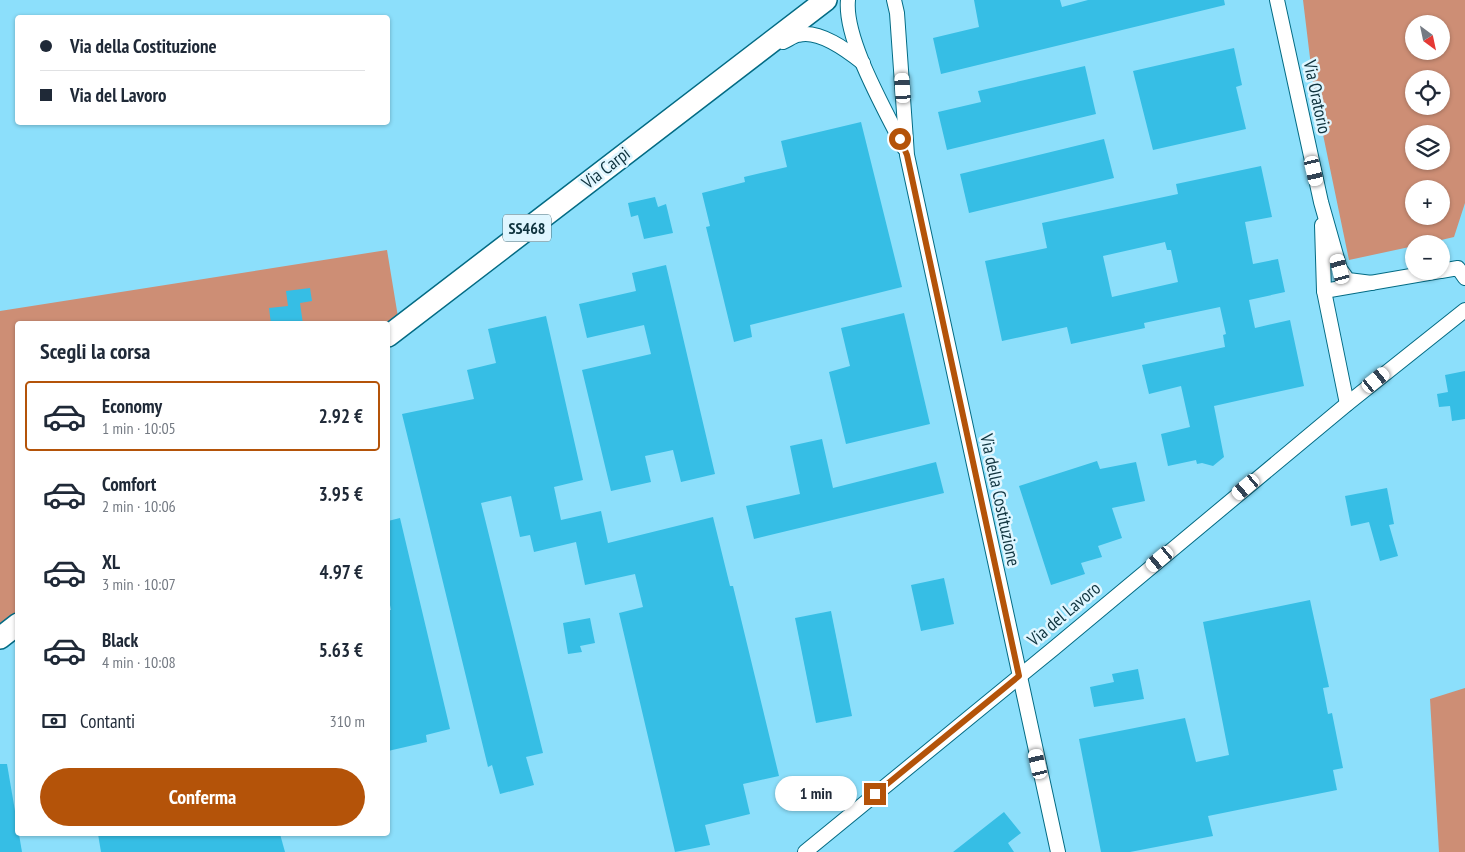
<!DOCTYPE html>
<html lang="it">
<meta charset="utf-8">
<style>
:root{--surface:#fff;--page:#f2f2f3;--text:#1f2937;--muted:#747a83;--line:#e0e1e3;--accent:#b45309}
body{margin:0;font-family:"PT Sans Narrow",sans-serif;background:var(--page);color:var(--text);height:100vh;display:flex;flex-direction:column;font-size:19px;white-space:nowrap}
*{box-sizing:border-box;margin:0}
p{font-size:16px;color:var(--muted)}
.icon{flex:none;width:28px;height:28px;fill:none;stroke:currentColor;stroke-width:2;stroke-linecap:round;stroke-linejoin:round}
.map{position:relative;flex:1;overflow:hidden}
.drawer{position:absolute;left:15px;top:321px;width:375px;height:515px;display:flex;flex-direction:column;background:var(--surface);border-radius:5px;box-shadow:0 1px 4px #0004}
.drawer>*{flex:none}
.hud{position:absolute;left:15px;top:15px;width:375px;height:110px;border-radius:5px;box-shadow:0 1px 4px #0004;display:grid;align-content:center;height:110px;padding:0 25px;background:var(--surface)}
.needle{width:32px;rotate:147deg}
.tools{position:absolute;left:1405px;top:15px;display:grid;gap:10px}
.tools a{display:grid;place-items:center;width:45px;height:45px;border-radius:50%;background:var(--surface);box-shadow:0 1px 4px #0004;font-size:25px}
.end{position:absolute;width:22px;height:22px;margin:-11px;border:6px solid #b45309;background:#fff;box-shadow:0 0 0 2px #fff}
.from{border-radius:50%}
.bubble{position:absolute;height:35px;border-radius:18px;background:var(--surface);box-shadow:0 1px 4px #0004;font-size:16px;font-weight:700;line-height:35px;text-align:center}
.car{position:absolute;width:15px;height:30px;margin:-15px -8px;border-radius:6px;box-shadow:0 0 4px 1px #0007;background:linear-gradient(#fff 24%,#345 0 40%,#fff 0 76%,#345 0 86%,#fff 0)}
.hud b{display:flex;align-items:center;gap:18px;height:48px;font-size:19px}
.hud b+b{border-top:1px solid var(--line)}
.hud i{width:12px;height:12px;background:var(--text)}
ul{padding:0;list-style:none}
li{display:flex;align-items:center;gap:15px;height:70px;margin:0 10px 8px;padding:0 15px;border:2px solid transparent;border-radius:5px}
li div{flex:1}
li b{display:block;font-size:19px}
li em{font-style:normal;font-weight:700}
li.current{border-color:var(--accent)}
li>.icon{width:45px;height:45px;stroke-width:1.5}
h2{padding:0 25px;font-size:22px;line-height:60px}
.pay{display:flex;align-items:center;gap:12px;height:55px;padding:0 25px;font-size:19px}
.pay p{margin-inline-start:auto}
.cta{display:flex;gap:10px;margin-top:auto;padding:10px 25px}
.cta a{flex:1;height:58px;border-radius:30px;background:var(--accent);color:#fff;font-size:20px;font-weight:700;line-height:58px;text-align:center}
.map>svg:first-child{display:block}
.green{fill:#cd8e75;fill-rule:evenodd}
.building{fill:#36bee5;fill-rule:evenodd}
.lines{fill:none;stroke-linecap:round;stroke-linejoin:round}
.street-casing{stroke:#036b84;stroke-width:16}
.primary-casing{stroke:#036b84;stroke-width:24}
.street{stroke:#fff;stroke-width:14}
.primary{stroke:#fff;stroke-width:21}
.route{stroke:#b45309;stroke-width:6}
.labels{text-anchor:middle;stroke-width:5;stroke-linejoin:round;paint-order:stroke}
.shield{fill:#dff6ff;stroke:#4d6e78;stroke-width:1}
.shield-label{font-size:16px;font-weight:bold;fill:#0f333e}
.street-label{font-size:18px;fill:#0f333e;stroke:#dff6ff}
</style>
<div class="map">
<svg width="1465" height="852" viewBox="0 0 1465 852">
<rect width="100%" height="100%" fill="#8cdffb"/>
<g class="green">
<path d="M1303,0H1465V203L1454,237L1424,244H1414V246L1349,260L1314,91ZM1414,24H1441V51H1414ZM1414,79H1441V106H1414ZM1414,134H1441V161H1414ZM1414,189H1441V216H1414Z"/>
<path d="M387,250L398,317L388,324H18L17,616L0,630V311Z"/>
<path d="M1465,688V852H1439L1430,699Z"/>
</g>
<g class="building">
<path d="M974,0H1060L1062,7L1088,0H1224L1225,5L941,74L933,38L979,27Z"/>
<path d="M1234,48L1242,85L1236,87L1246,129L1153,150L1133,71Z"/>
<path d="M1085,66L1096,114L947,150L938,112L981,102L978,91Z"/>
<path d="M861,122L902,287L750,325L752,337L734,342L706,227L710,226L702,193L745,182L744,177L787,167L781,141Z"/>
<path d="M1104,139L1114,178L969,213L960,174Z"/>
<path d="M1261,166L1272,217L1245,222L1253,264L1278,259L1285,292L1249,300L1255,328L1290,320L1304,386L1214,406L1224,457L1213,466L1202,463L1197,464L1196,460L1168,466L1161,434L1190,427L1181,386L1149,394L1142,365L1225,347L1223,335L1226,334L1220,307L1144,323L1145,328L1071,344L1067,327L1002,341L985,261L1047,248L1042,223L1178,194L1176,184ZM1165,242L1167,250H1171L1178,282L1112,297L1103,256Z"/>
<path d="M655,197L658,207L666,204L673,233L644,239L638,215L631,217L628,203Z"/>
<path d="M666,265L715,474L681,482L673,450L645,456L651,482L611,491L582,370L651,354L644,325L587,338L579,304L636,291L632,273Z"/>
<path d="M310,288L312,301L300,303L303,324H271L269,308L288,306L286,291Z"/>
<path d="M904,313L930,424L846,444L829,372L850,366L841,328Z"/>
<path d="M546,316L583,480L554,487L561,520L601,511L608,543L713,517L730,586H733L779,776L743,784L750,814L705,825L710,845L675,852L619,613L643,607L635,574L585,585L576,542L534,552L530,535L520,537L511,496L481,503L543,753L526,757L534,785L500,794L492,765L488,767L402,414L474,399L467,370L496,363L488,329Z"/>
<path d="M1465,371V419L1452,421L1450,406L1439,407L1437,394L1448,392L1445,375Z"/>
<path d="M822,439L833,488L936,462L944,493L754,539L746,506L800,494L790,446Z"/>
<path d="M1097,461L1100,469L1136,462L1145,501L1112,508L1122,538L1098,546L1102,557L1081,563L1085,574L1051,585L1019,486Z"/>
<path d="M1387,488L1394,524L1389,525L1398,556L1380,561L1369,522L1351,526L1345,496Z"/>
<path d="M400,518L450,729L426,735L427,742L388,751V610H391L388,595V521Z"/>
<path d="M944,578L954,624L921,631L911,585Z"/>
<path d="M1310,600L1329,687L1323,688L1328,714L1332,713L1343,768L1333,770L1337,790L1208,816L1213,836L1130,852H1101L1079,739L1185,718L1196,762L1229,755L1203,622Z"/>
<path d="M831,611L852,716L816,723L795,618Z"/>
<path d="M590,618L595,643L580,646L582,652L568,654L563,623Z"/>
<path d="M1138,669L1144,699L1094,707L1090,687L1114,682L1112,674Z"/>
<path d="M0,764H7L22,852H0Z"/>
<path d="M1004,812L1021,833L1008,843L1014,852H953Z"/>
<path d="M98,834H280L285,852H101Z"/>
</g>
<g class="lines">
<g class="street-casing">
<g id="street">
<path d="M848,0C844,40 886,111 904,148"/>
<path d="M894,0L897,13L907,155L1058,852"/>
<path d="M1277,0L1321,202L1340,269L1348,280L1372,283"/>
<path d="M783,42C788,40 793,36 798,35C819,29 848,51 863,63"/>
<path d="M1322,225L1324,291L1347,404"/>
<path d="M1441,271L1458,268L1465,278"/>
<path d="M1324,291L1440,271"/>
<path d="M805,852L1053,649L1347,404L1465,310"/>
</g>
</g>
<g class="primary-casing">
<g id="primary">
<path d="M388,336L826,0"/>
<path d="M0,638L18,624"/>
</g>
</g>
<use href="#street" class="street"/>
<use href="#primary" class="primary"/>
</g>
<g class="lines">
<path class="route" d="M875,794L1019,676L907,155L900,139"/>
</g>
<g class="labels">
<rect class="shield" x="503" y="214.5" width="48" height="27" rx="4"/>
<g class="shield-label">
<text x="527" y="234">SS468</text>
</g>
<g class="street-label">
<text transform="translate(1317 97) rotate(78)" y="6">Via Oratorio</text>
<text transform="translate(606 168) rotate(-38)" y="6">Via Carpi</text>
<text transform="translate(1000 500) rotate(78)" y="6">Via della Costituzione</text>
<text transform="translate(1064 614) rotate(-40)" y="6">Via del Lavoro</text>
</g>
</g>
</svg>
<div class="tools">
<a><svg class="needle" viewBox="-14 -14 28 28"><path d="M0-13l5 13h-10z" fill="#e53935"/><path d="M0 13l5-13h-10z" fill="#747a83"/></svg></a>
<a><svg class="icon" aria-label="locate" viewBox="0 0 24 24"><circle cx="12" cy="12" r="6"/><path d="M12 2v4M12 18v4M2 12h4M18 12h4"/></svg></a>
<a><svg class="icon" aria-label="layers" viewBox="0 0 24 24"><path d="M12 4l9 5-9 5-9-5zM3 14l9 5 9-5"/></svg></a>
<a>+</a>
<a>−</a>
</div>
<i class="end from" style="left:900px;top:139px"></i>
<i class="end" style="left:875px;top:794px"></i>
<div class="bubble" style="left:775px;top:776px;width:82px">1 min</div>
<i class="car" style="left:903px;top:88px;rotate:356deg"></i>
<i class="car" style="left:1314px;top:171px;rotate:167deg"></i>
<i class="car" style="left:1340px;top:269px;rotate:345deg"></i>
<i class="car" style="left:1376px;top:380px;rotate:51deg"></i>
<i class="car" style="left:1246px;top:487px;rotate:230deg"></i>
<i class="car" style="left:1160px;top:559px;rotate:230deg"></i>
<i class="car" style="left:1038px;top:764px;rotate:347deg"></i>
<div class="hud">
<b><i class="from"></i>Via della Costituzione</b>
<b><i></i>Via del Lavoro</b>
</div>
<section class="drawer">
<h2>Scegli la corsa</h2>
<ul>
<li class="current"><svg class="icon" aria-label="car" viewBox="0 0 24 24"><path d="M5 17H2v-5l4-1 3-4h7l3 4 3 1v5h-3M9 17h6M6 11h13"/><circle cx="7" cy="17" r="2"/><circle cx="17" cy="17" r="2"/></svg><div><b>Economy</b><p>1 min · 10:05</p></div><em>2.92 €</em></li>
<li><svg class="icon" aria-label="car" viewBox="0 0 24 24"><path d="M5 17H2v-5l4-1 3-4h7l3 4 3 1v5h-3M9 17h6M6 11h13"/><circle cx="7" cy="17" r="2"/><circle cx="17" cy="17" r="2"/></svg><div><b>Comfort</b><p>2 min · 10:06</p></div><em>3.95 €</em></li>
<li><svg class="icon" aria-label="car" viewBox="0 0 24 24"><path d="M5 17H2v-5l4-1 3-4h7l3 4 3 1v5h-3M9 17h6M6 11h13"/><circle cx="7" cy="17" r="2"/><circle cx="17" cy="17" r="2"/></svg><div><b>XL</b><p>3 min · 10:07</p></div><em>4.97 €</em></li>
<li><svg class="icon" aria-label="car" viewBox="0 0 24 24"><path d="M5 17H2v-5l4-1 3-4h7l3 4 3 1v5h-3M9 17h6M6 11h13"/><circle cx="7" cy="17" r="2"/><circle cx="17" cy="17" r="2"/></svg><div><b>Black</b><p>4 min · 10:08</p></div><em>5.63 €</em></li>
</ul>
<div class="pay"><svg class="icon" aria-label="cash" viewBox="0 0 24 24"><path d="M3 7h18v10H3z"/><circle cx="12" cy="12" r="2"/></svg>Contanti<p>310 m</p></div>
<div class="cta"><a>Conferma</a></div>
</section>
</div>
